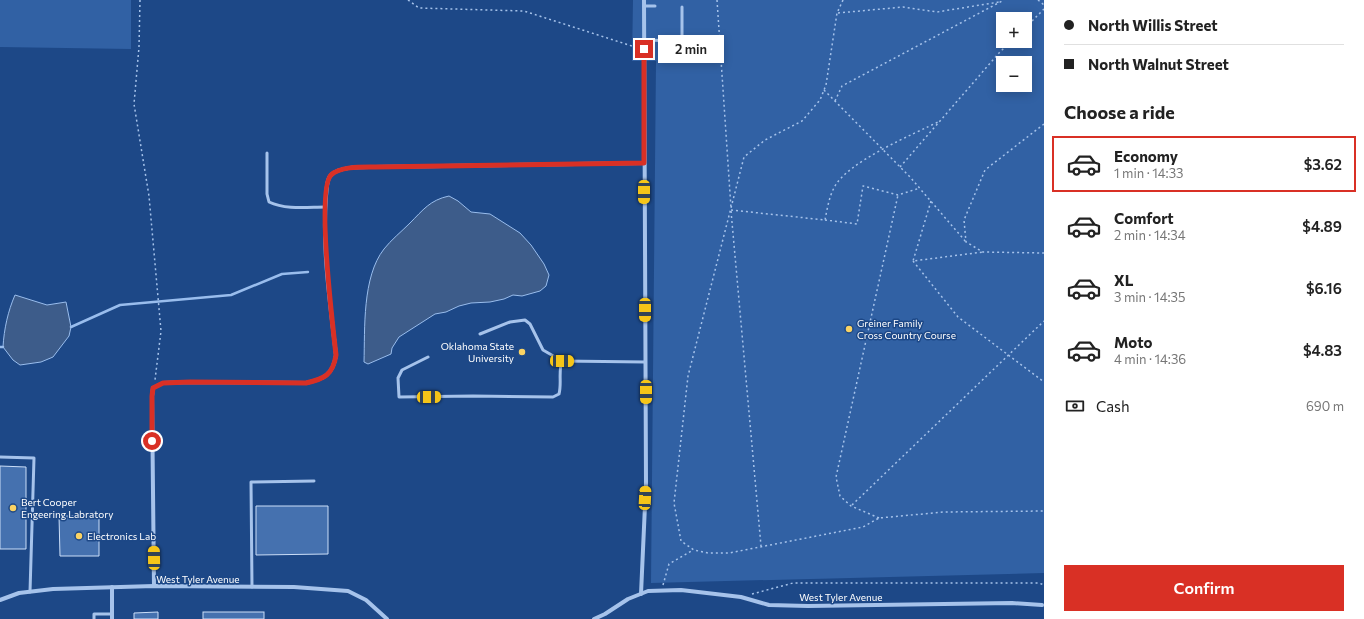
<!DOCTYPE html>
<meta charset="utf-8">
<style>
:root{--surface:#fff;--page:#f6f6f6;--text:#222;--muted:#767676;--line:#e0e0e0;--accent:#d93025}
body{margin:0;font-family:Commissioner,sans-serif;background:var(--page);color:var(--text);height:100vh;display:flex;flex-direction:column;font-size:15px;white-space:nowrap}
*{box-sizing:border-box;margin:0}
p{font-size:13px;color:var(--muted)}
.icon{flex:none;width:22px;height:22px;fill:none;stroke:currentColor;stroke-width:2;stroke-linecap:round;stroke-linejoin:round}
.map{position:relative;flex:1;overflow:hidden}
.drawer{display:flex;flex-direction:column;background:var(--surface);width:320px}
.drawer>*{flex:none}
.top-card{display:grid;align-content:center;height:88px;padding:0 20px;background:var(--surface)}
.tools{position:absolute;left:996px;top:12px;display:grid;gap:8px}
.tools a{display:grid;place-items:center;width:36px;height:36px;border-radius:0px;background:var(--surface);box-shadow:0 2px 10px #0003;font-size:20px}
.end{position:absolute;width:18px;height:18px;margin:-9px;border:5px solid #d93025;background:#fff;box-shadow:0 0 0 2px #fff}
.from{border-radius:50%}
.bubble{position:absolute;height:28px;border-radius:0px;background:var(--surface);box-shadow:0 2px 10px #0003;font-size:13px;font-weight:600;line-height:28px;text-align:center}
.car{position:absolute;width:12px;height:24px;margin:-12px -6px;border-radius:5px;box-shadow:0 0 3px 1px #0007;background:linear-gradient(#f5c518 24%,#345 0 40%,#f5c518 0 76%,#345 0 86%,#f5c518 0)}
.top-card b{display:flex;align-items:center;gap:14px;height:38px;font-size:15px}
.top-card b+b{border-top:1px solid var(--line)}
.top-card i{width:10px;height:10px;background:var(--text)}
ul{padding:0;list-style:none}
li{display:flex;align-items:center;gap:12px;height:56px;margin:0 8px 6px;padding:0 12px;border:2px solid transparent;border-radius:0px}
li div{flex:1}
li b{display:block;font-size:15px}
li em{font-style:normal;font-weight:600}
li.current{border-color:var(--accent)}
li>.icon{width:36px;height:36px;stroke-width:1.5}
h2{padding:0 20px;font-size:18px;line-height:48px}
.pay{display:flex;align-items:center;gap:10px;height:44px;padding:0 20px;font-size:15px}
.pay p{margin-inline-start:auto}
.primary-button{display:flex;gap:8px;margin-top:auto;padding:8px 20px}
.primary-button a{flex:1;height:46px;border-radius:0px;background:var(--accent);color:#fff;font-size:16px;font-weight:600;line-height:46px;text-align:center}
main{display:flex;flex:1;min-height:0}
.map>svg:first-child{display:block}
.green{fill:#3161a4;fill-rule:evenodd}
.water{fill:#3d5c8a;stroke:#99bded}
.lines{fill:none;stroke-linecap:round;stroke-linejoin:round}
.stream{stroke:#99bded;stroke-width:2.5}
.building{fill:#4571af;stroke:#cbdef8}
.path{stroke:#a6c3eb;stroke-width:1.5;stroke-dasharray:2 3;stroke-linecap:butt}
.service{stroke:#a6c3eb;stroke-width:3}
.minor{stroke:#a6c3eb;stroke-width:4}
.route{stroke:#d93025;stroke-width:5}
.poi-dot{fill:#fad364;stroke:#1d4887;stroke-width:1.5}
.labels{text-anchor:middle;stroke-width:3;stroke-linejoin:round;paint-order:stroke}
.poi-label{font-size:10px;fill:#fff;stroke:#1d4887;text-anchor:start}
.street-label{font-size:10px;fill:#fff;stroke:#1d4887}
</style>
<main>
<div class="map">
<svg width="1044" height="619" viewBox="0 0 1044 619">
<rect width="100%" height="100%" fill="#1d4887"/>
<g class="green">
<path d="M0,0H131V49L0,47Z"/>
<path d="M633,0H1044V573L651,583L656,61H632ZM1003,19H1025V41H1003ZM1003,63H1025V85H1003Z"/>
</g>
<g class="water">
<path d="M449,196L458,201L471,212L490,214L520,233L531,245L544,264L549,275L546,286L540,291L522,296L513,295L504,299L490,302L471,303L459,306L446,312L435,314L399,337L392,348L391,354L368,364L364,362C365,329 362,277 384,249C391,240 401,232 410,223C423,210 430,200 449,196Z"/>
<path d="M15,295L47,305L66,302L71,327L69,336L53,357L41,362L20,365L13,360L3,347C4,329 8,311 15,295Z"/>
</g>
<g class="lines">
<g class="stream">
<path d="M71,327L120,305L231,295L282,274L308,272"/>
<path d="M0,347H3"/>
</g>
</g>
<g class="building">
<path d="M0,466L26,467V549H0Z"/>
<path d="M256,506H328V554L256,555Z"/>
<path d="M59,516H99V556H60Z"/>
<path d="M158,612V619H134V613Z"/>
<rect x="203" y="612" width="61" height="7"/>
</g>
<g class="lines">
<g class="path">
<path d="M140,0L139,47L134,104L149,196L161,331L155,380"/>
<path d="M408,0L419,8L524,11L638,48"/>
<path d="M717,0L731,208"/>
<path d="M843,0L837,13L826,85L820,100L802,121L765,140L744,157L688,376L674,503L681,541L694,550L708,553H729L863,527L879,518L944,512L1044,511"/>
<path d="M1038,0L1044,5"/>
<path d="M838,13L903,7L937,12L999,2"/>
<path d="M1025,28L1044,9"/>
<path d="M824,90L910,177L966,242"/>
<path d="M835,101L842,86L1004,0"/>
<path d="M1044,124L985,170L964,220L966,242L983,252L1044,253"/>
<path d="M900,167L999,53L1011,41"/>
<path d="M931,201L913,261L983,252"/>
<path d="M731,210L825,220C827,210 829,197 834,188C846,162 914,134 940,121"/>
<path d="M731,211L761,546"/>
<path d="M825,220L857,224L863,186L898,195L920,188"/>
<path d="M913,261L958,317L1044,382"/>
<path d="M852,505L1044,321"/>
<path d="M879,518L851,506L840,496L836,477L898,195"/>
<path d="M663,585L669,564L693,550"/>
<path d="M752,594L793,583H1039L1044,585"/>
</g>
<g class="service">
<path d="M644,6H655"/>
<path d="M644,40L682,41V7"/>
<path d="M267,153V194L269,202C286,210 308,207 325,207"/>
<path d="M428,357L402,370L398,378L399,397L473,396L553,397L559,394C562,383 558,372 562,361L543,350L530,324L525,320L510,322L480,334"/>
<path d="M562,361L645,362"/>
<path d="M0,457L34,458L30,592"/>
<path d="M252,587L251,482L314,481"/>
<path d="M94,619V614H112"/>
</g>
<g class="minor">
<path d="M154,586L152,396L153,388L163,383L190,382L306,383C324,379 333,375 336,355C330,302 322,249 326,196C327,189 326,180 331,175C340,166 363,167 375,167L644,163"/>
<path d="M112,587V619"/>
<path d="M641,594L646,483L644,0"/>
<path d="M0,600L19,593L53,589L154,586L294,587L348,591L366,600L387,619"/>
<path d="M594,619L605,614L628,599L648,591L681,590L741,597L769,605L808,606L1012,603L1042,605"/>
</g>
</g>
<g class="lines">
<path class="route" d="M152,441V396L153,388L163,383L190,382L306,383C324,379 333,375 336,355C333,328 316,190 331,175C340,166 363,167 375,167L644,163V49"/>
</g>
<g class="poi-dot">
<circle cx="849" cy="329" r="4"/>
<circle cx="522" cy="352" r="4"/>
<circle cx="13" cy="508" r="4"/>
<circle cx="79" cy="536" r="4"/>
</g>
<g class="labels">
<g class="poi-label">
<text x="857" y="327">Greiner Family<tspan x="857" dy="12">Cross Country Course</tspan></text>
<text x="514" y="350" text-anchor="end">Oklahoma State<tspan x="514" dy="12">University</tspan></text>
<text x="21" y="506">Bert Cooper<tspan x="21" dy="12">Engeering Labratory</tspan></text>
<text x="87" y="540">Electronics Lab</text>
</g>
<g class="street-label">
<text x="198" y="583">West Tyler Avenue</text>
<text x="841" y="601">West Tyler Avenue</text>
</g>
</g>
</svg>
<div class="tools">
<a>+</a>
<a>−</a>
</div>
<i class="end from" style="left:152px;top:441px"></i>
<i class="end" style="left:644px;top:49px"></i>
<div class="bubble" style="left:658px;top:35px;width:66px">2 min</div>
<i class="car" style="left:644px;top:192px;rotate:180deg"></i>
<i class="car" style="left:645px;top:310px;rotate:180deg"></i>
<i class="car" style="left:562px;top:361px;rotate:91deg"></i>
<i class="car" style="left:646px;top:392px;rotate:180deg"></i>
<i class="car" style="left:429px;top:397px;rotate:89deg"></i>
<i class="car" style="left:645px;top:498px;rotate:3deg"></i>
<i class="car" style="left:154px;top:558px;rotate:359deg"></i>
</div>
<section class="drawer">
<div class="top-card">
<b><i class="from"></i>North Willis Street</b>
<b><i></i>North Walnut Street</b>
</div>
<h2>Choose a ride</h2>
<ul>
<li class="current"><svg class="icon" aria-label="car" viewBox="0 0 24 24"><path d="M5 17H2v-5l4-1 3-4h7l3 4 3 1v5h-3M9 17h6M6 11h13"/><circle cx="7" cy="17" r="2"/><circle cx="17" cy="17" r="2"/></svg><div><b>Economy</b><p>1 min · 14:33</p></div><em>$3.62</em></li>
<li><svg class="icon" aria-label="car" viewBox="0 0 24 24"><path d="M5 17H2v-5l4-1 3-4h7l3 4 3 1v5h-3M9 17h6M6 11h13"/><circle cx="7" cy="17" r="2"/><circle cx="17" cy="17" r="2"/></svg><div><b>Comfort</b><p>2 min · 14:34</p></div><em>$4.89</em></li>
<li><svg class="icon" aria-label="car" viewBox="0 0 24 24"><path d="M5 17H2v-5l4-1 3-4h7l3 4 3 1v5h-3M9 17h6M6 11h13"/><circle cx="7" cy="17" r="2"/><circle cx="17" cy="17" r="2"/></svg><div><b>XL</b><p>3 min · 14:35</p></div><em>$6.16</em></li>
<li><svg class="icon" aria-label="car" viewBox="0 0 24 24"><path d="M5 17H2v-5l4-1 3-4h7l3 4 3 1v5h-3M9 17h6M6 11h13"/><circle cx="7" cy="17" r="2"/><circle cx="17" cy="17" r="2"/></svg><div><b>Moto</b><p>4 min · 14:36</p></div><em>$4.83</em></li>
</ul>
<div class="pay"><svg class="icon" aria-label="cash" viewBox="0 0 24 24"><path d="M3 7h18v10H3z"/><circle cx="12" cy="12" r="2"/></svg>Cash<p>690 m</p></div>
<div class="primary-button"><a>Confirm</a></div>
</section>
</main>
